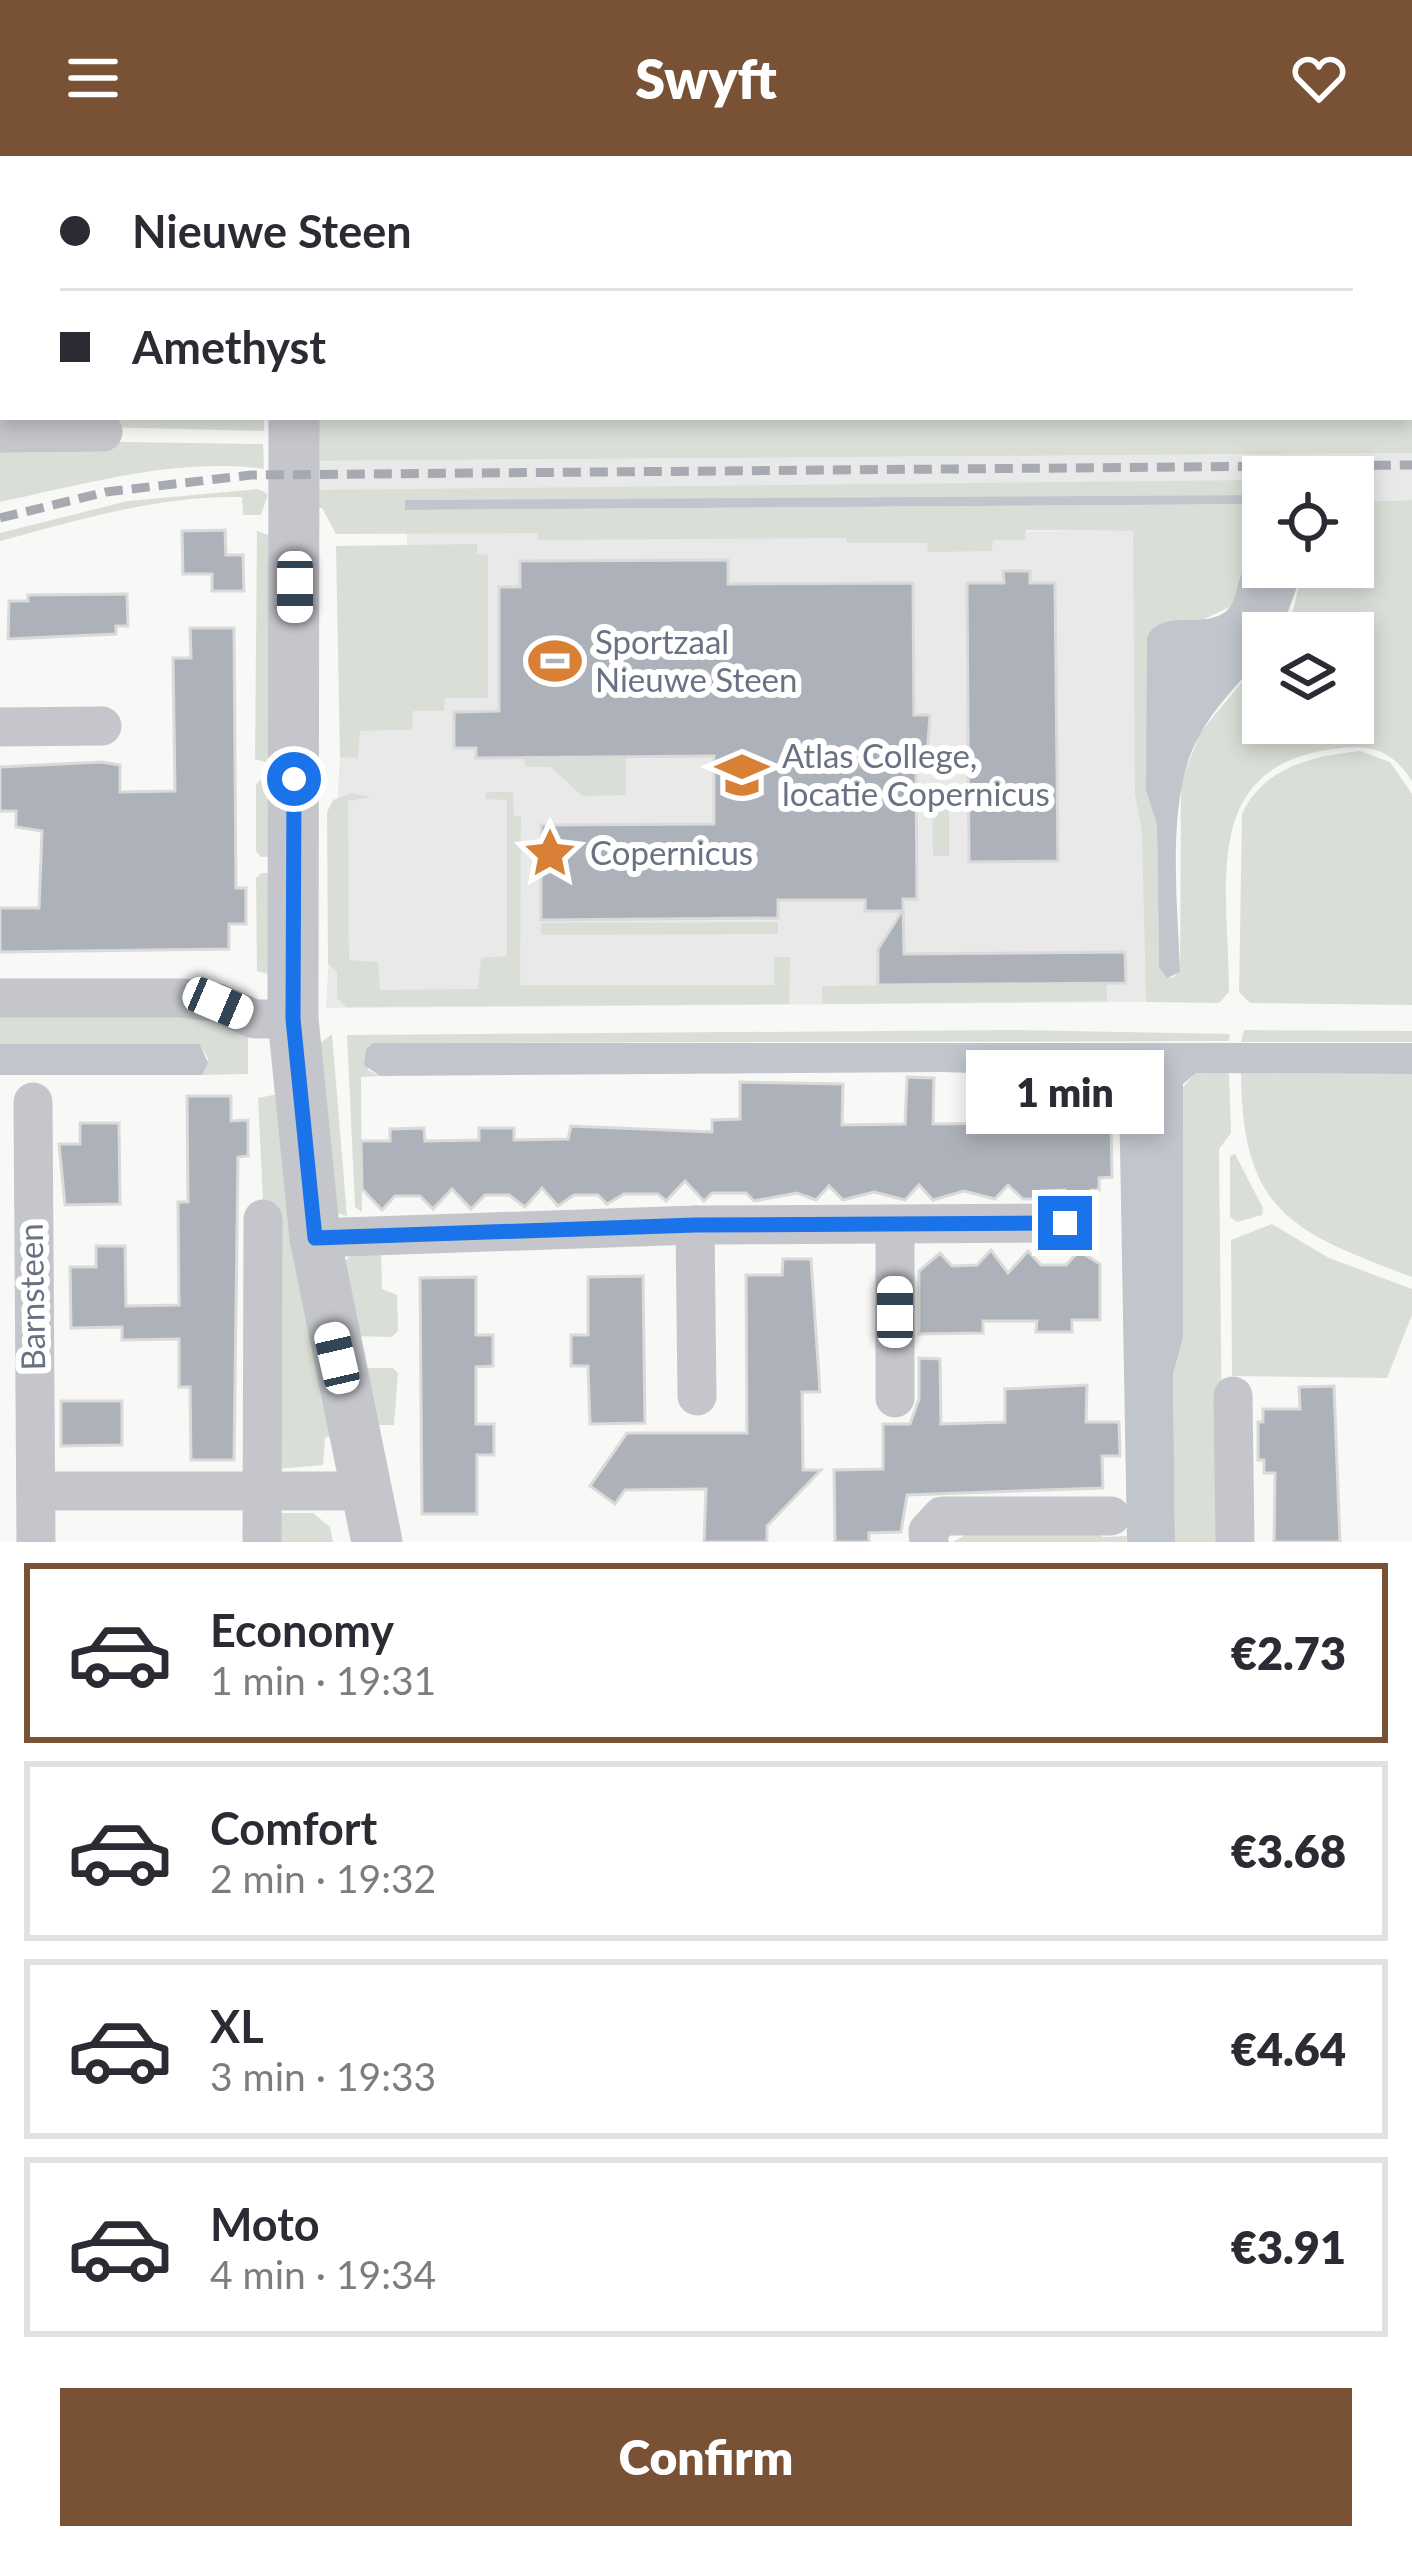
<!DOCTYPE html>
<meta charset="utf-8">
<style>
:root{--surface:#fff;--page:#f2f2f3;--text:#2b2b33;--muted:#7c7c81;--line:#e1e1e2;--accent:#795134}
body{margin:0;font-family:Lato,sans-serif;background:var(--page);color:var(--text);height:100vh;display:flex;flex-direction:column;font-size:45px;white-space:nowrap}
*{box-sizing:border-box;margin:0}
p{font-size:39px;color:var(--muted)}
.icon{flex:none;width:66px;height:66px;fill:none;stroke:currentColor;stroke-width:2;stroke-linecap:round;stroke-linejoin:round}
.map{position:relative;height:1386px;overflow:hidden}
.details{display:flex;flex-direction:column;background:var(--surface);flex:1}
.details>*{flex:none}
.hud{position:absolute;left:0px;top:0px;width:1413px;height:264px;box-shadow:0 6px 18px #0003;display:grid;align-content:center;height:264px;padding:0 60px;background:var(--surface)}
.controls{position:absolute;left:1242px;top:300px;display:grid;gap:24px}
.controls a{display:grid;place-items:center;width:132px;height:132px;border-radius:0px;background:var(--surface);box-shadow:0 6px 18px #0003;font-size:60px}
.end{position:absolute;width:54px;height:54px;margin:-27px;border:15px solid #1a73e8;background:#fff;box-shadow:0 0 0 6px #fff}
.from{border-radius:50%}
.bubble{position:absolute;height:84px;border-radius:0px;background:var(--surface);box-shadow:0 6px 18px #0003;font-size:39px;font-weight:800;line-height:84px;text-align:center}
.car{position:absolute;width:36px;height:72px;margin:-36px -18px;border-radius:15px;box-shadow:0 0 9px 3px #0007;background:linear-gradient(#fff 24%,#345 0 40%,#fff 0 76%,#345 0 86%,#fff 0)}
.hud b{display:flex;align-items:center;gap:42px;height:114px;font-size:45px}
.hud b+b{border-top:3px solid var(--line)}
.hud i{width:30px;height:30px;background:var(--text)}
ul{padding:21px 0 0;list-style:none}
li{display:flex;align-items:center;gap:36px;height:180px;margin:0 24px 18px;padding:0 36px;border:6px solid var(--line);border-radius:0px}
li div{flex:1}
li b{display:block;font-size:45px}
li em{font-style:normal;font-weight:800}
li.active{border-color:var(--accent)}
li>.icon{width:108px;height:108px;stroke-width:1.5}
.primary-button{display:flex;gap:24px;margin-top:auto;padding:24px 60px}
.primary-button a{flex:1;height:138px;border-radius:0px;background:var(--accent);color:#fff;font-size:48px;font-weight:800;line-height:138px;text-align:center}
header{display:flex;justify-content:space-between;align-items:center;height:156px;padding:0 60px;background:var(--accent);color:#fff;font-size:54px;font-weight:800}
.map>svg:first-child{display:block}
.built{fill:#e9e9e9}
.green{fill:#d9dfd7}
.water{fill:#c1c6cd}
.building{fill:#adb2ba;stroke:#dadad8;stroke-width:3}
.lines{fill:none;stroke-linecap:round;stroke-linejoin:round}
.minor{stroke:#c4c6cb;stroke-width:39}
.tertiary{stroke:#c4c6cb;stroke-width:51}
.rail{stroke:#a7aab1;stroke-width:9;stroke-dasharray:18 9;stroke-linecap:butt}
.route{stroke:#1a73e8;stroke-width:15}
.labels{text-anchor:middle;stroke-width:12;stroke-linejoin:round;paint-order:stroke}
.poi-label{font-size:33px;fill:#697285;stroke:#fff;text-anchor:start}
.street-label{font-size:33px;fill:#697285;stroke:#fff}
</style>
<header><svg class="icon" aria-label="menu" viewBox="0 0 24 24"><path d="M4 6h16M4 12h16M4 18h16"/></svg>Swyft<svg class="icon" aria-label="heart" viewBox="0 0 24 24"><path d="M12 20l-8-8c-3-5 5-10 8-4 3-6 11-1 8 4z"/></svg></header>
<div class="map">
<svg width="1412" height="1386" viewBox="0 0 1412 1386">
<rect width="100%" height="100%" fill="#f8f8f6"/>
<g class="built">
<path d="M339,0H1254L339,3Z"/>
<path d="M1412,297V344L1353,346V321H1263V348L322,352L314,305Z"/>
<path d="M1134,375L1136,479L1147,481L1146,846L326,852L340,601H358L359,575L407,574V377Z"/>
</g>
<g class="green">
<path d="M1412,244V297L315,305L312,261H1410Z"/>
<path d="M98,261H264V275L99,271Z"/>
<path d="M0,284L263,288L264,313C177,301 86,328 0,346Z"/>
<path d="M1263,324V339L405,345L406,354L1263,348V407C1234,408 1240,428 1232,450L1204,463L1146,635L1157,669L1159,811L1172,822L1180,815L1181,626L1200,577L1263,500V567H1353V477H1279L1293,454L1302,417L1298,411H1353V346L1412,344V625C1391,593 1371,588 1333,593C1198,611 1229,731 1229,836L1219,847L1146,846L1142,676L1135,638L1133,375L1026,374L1025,384H993L992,395L928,396L927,387H847L846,382L538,384L537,377L336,378L322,352H312L315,334Z"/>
<path d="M258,333L268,338L261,359H243L242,341C160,339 79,364 0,385V377L128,345Z"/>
<path d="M257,375L277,382L271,608L255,603Z"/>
<path d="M477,388V398L488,399V542H445L444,555H413L412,574L360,575L358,602L340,601L336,390Z"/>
<path d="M1360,595L1390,606L1412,638V849L1250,847L1239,836L1242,658C1263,611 1313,600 1360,595Z"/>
<path d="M626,602V639L582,640L551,611H525V603Z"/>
<path d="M260,624H279L280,700L261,701L256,695V629Z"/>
<path d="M932,631H949V700H933Z"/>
<path d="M487,636H513L514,660H521L520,829H774V801H790L789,848L347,851L337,842V816L328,808L327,656L333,644L352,637L371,641L348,645L349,804L378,806L380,834L478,833L481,802L507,800V644L485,643Z"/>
<path d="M261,717H280V821L257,815L256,722Z"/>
<path d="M778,766V778L541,779V767Z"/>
<path d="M1107,827V845L822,848V830Z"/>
<path d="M0,861H206L248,879V918L202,919L208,903L200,888H0Z"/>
<path d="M1011,874L1230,878L1229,885L373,887L368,914L380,920L361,921L362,1056L355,1051L347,879Z"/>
<path d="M1244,874L1412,875V886H1241Z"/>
<path d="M332,878L347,1060L333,1056L318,889Z"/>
<path d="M1195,917H1229L1231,977L1219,993L1223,1386H1175L1173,1218L1183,1182L1181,934Z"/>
<path d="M1241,917L1412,918V1121C1293,1076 1242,1057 1241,917Z"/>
<path d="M283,937L335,1279L325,1282L323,1309L276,1313L258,942Z"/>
<path d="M1235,998L1263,1052L1262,1059L1237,1066L1230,1061V1000Z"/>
<path d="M1272,1068L1329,1102L1412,1133V1159L1387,1222L1232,1220L1231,1084Z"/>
<path d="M371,1086H381L382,1133L397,1139L398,1175L392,1181L349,1180L340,1108Z"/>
<path d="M356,1212H393L398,1217L394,1269H369Z"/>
<path d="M279,1357H313L330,1371L333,1386H270Z"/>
<path d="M1095,1375L1103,1381L1127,1380L1126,1386H953L971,1376Z"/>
</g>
<g class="water">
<path d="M1263,339V348L405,354V344Z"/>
<path d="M1263,407L1298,411L1302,417L1281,475L1263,477V500C1240,526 1214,551 1198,582C1165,642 1178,748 1180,816L1167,822L1159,811L1157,669L1146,635L1147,481C1161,454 1194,470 1218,460C1248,449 1225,407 1263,407Z"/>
<path d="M373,887H1412V918L1196,917L1183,928V1182L1173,1218L1175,1386H1127L1119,934L1113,922L942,916L380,920L364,909L366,893Z"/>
<path d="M0,888H200L208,907L202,919H0Z"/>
</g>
<g class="building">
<path d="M225,374L226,399H243L244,435H212V418H183L182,375Z"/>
<path d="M728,404V428L913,427L914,559H930L926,614H916L917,743H903L904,798L1125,796L1126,827L878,829V793L902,755H865V744H778V762L541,764V669L714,668V600L476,602V592H454V556L499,555V431H520V405Z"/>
<path d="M1003,415H1030V427H1055L1058,705L969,706L967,427H1004Z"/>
<path d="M127,438L128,470H116V478L8,483L9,445H28V439Z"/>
<path d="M190,472H234L236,732H246V768H229V793L0,796V752H39L42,675L16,671V655H0V611L102,606L120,609V636L175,635L173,502H191Z"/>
<path d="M1008,919L1065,921V966H1111L1112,1021L1099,1022V1034H1091L1079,1048L1065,1034L1041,1035L1033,1043H1023L1008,1029L995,1043L964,1035L933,1044L919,1029L905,1044L874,1036L843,1044L829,1030L816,1044L797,1037L754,1045L746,1037H712L704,1045L685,1025L666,1045L658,1038H624L607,1048L598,1039H574L558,1050L542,1032L525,1051L509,1039H485L471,1053L452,1033L433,1053L420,1040H395L382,1054L362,1033L361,985H390V973L424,972L425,985L479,984V972H514V984L568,983L571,970L712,976V964L740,963V926L843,928L842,969L905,968L907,921L934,922L933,968L1008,967Z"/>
<path d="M187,940H231V965L248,964V1000L238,1001L234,1304H191L190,1231H179V1183L122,1184V1171L71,1172L70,1111H96V1090H125L126,1150L179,1149L178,1046H188Z"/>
<path d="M80,967H119L120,1048L65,1049L59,988H80Z"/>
<path d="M991,1094L1008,1117L1028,1095L1041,1109H1066L1079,1095L1100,1108V1164H1072V1176H1036L1037,1165H983V1177L919,1178V1115L940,1097L952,1110L977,1109Z"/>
<path d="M783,1103H811L820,1236H802L803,1314H821L767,1370V1386H704L706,1333L625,1334L615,1348L590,1330L627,1277H747L746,1119H782Z"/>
<path d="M643,1120L645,1267L590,1268L588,1210H571V1179H588V1121Z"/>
<path d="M476,1121V1179H493V1210L476,1211V1268H494V1299H477V1358H422L420,1122Z"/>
<path d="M919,1202L940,1203L941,1268L1005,1266V1233L1087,1229L1086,1266H1119L1120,1300H1102L1103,1332L907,1339L901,1376L869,1377V1386H835L834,1314L883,1313V1268H910L919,1243Z"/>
<path d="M1334,1230L1340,1386H1274L1275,1317H1264V1304H1258V1266H1263V1253H1300L1299,1231Z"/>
<path d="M61,1245H122V1289L61,1290Z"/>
</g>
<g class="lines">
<g class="minor">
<path d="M819,3L820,0"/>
<path d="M0,277L103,276"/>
<path d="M0,571L102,570"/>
<path d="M0,842H184L218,847L254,863H293"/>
<path d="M33,946L36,1386"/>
<path d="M695,1069L697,1240"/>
<path d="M315,1082L695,1069L1065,1067"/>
<path d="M1233,1240L1235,1386"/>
<path d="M895,1242V1069"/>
<path d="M36,1335H367"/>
<path d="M262,1386L263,1063"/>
<path d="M929,1386L928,1375L942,1360H1111"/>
</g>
<g class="tertiary">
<path d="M292,3V0"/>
<path d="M294,261L293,863L315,1082L377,1386"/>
</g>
<path class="rail" d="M0,362L106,336L251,319L1412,309"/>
</g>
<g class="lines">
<path class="route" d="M294,623L293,863L315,1082L695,1069L1065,1067"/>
</g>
<defs>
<g id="stadium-bare" transform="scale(4.14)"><path d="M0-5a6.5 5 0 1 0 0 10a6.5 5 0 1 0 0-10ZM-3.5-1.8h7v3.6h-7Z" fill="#d88036" stroke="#fff" stroke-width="2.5" paint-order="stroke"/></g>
<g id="school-bare" transform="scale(4.14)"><path d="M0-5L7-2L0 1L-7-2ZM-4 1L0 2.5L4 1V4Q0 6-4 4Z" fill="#d88036" stroke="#fff" stroke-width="2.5" paint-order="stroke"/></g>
<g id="sight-bare" transform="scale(4.14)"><path d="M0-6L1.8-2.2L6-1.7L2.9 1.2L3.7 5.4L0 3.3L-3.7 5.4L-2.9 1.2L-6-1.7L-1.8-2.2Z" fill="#d88036" stroke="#fff" stroke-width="2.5" paint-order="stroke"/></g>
</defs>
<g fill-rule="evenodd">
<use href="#stadium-bare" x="555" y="505"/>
<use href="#school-bare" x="742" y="619"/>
<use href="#sight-bare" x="550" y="697"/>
</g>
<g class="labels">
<g class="poi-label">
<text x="595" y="498">Sportzaal<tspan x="595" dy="38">Nieuwe Steen</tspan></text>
<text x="782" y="612">Atlas College,<tspan x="782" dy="38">locatie Copernicus</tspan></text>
<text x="590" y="709">Copernicus</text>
</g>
<g class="street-label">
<text transform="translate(32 1141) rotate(-91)" y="12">Barnsteen</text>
</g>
</g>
</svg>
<div class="controls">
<a><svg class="icon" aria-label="locate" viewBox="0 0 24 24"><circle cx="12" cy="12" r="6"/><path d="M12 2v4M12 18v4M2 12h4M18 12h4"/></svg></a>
<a><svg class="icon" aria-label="layers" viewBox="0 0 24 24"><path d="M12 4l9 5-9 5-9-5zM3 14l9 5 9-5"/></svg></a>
</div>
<i class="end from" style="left:294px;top:623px"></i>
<i class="end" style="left:1065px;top:1067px"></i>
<div class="bubble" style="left:966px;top:894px;width:198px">1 min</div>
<i class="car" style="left:295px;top:431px;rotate:180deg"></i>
<i class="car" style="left:218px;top:847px;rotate:113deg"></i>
<i class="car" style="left:895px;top:1156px;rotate:0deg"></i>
<i class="car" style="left:337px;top:1202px;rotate:347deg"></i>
<div class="hud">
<b><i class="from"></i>Nieuwe Steen</b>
<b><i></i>Amethyst</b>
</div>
</div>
<section class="details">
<ul>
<li class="active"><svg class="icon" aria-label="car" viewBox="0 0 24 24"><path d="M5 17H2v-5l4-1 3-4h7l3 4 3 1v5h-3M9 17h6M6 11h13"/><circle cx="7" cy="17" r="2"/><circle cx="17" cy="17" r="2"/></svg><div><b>Economy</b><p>1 min · 19:31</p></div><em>€2.73</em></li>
<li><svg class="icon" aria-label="car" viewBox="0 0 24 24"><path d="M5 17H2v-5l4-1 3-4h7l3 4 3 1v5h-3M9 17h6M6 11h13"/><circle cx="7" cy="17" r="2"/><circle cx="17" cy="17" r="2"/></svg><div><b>Comfort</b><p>2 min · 19:32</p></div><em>€3.68</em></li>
<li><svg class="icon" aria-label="car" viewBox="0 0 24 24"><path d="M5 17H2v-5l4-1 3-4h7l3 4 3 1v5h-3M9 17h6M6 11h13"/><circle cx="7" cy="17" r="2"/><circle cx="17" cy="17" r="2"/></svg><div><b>XL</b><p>3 min · 19:33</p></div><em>€4.64</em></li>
<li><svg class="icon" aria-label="car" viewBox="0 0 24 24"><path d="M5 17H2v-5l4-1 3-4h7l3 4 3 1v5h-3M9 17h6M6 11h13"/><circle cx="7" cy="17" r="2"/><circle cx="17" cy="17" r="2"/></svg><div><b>Moto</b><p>4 min · 19:34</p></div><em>€3.91</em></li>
</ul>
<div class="primary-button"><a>Confirm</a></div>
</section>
